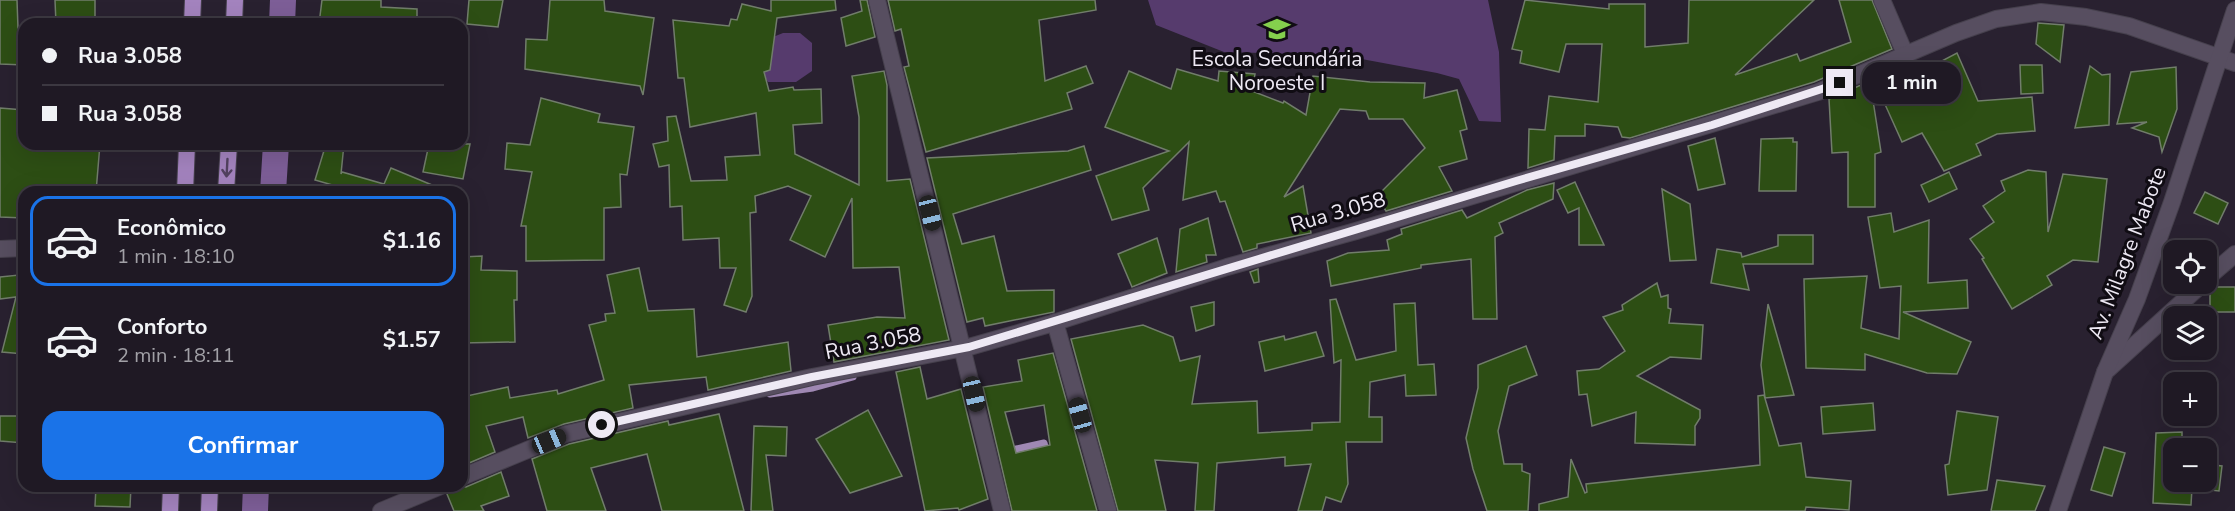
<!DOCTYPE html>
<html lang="pt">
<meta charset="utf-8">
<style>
:root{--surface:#1f1924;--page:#2c2631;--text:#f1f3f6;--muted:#a1a0a6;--line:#3c3841;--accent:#1a73e8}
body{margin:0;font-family:"Nunito Sans",sans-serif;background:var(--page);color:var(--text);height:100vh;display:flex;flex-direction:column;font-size:22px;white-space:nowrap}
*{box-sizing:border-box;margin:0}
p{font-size:20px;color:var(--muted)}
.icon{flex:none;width:33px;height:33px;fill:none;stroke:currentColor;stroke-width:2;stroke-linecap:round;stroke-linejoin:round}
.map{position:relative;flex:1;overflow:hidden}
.sheet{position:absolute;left:18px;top:186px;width:450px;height:306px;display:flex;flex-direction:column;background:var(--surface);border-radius:18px;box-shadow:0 6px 24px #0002,0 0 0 2px var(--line)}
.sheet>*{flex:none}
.banner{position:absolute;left:18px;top:18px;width:450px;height:132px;border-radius:18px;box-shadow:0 6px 24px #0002,0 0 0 2px var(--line);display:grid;align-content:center;height:132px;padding:0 24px;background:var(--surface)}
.controls{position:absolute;left:2163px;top:240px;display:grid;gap:12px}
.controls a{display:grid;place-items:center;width:54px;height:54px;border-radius:12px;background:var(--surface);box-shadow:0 6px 24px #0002,0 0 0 2px var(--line);font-size:30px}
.end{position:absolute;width:27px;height:27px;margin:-14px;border:8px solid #eee9f4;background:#111;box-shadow:0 0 0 3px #111}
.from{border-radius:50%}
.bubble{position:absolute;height:42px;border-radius:18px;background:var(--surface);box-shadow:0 6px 24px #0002,0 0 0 2px var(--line);font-size:20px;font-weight:700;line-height:42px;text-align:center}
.car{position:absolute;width:18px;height:36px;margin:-18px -9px;border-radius:8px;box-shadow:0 0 4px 2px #0007;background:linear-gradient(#222 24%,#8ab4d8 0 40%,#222 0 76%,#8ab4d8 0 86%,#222 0)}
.banner b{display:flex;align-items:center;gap:21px;height:57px;font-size:22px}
.banner b+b{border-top:2px solid var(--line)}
.banner i{width:15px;height:15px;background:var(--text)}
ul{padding:10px 0 0;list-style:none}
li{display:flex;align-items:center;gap:18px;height:90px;margin:0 12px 9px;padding:0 12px;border:3px solid transparent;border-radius:18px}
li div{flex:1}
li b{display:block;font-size:22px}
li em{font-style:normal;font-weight:700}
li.on{border-color:var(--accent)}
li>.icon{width:54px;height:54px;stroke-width:1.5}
.button{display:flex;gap:12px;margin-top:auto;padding:12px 24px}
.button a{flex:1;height:69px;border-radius:18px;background:var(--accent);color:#fff;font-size:24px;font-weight:700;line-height:69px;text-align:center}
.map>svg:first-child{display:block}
.green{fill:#563b6d}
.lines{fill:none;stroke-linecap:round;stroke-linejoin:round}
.stream{stroke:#9f88b3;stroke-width:7}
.canal{stroke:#7d5e97;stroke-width:26}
.building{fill:#2d4e14;stroke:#717d6b;stroke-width:1.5;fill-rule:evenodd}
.minor-casing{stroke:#46404d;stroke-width:18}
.tertiary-casing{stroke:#46404d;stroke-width:18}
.primary-casing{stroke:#46404d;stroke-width:18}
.minor{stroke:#574e60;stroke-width:16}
.tertiary{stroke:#574e60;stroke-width:16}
.primary{stroke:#a383be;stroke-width:16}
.oneway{stroke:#524260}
.route{stroke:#eee9f4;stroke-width:8}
.labels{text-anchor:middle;stroke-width:6;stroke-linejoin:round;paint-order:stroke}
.poi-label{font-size:21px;fill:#eee9f4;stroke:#100c13}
.street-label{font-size:21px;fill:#eee9f4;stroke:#100c13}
</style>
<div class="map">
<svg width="2235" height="511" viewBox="0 0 2235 511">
<rect width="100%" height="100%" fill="#292130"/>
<g class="green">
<path d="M1148,0H1488L1499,52L1501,122L1479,121L1459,79L1437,73L1340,55L1224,52L1156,25Z"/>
<path d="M783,33H800L812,43V71L796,82H768L763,75L773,37Z"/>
</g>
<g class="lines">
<g class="stream">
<path d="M770,394L813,388L853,377"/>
<path d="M1007,451L1044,443L1047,454"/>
</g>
<g class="canal">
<path d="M282,24L283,0"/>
<path d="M273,192L276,144"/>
<path d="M255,511L256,486"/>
</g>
</g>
<g class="building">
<path d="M0,0H17L18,28H24V65L0,64Z"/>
<path d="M55,0H95V24H56Z"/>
<path d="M322,0H381V7L417,9V24H319Z"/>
<path d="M469,0H503L498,27L467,24Z"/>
<path d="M550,0H604L605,11L654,18L643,95L640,86L525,69L526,39L547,40Z"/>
<path d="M771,0H835L836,10L777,18L770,70L764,72L769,91L793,87L794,90L821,89L822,123L793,125L795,154L859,185V117L852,76L884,71L887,85V181L910,179L949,340L834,362L828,325L877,317L905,318L899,267L853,268L852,198L825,257L790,240L811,196L788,186L755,196L756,212L750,213L752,296L746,312L724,305L736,268H720L719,238L683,240L682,206L670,207L669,165L659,167L653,144L668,141L667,117L676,116L691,181L727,180L725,157L760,155L756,113L690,127L684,78H678L673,20L729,26L731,19L737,20L742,4L771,11Z"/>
<path d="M860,0H867L875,37L846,46L841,18L862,11Z"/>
<path d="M888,0H1095L1096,10L1039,20L1045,81L1086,66L1093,83L1067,93L1072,109L926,152L904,67L909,66L901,29L895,31Z"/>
<path d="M1525,0L1609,9V4H1645V47L1688,43L1689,0H1814L1735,75L1797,54L1800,61L1851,42L1839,0H1872L1892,49L1814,82L1630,138L1622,137L1618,127L1585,124V136H1555L1554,160L1528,168L1529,129L1545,130L1549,96L1598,102L1602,44H1566L1559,72L1520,63L1522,51L1512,49Z"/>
<path d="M2038,23L2064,25L2060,62L2036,44Z"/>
<path d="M1957,53L1978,101L2032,97L2035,131L1997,134L1976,144L1981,155L1944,171L1922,133L1902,142L1874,80L1901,68L1904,75L1919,68L1921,72Z"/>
<path d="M2020,65H2042L2043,93L2021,94Z"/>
<path d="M2090,66L2102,75L2110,74L2109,125L2075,128Z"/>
<path d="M2176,67L2177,109L2162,152L2159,137L2132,128L2147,122L2117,124L2131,72Z"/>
<path d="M1177,69L1218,81L1219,71L1255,74L1252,91L1283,103L1284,101L1306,115L1313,76L1370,82L1425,83L1424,98L1457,90L1467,129L1460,131L1467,159L1439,167L1452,191L1386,211L1377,196L1425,148L1403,119H1369L1366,111L1340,109L1284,197L1303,186L1311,233L1257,244V248L1243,252L1225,201L1220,202L1216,191L1183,200L1189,142L1143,188L1149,210L1112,220L1096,176L1169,151L1105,127L1129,71L1171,89Z"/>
<path d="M1870,81L1881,152L1875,154V207H1848V152L1832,153L1829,99Z"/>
<path d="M541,98L600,114L598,122L634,127L627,175L620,174L621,207L604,208V260L526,261V226H521L532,172L505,169L507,143L530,145Z"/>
<path d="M0,108L24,110V144H100L96,192H24V218L0,217Z"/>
<path d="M1715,138L1725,184L1698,190L1688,146Z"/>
<path d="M1793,138V142H1797L1796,191H1759L1761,139Z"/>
<path d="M326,144H344L341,174L342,172L384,184L391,168L449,192H334L336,186L315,180Z"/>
<path d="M429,144H470L463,179L423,172Z"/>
<path d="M1084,146L1091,170L953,214L962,244L994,236L1007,291L1054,290V312L985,326L983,318L967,322L927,158L1068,151Z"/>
<path d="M2028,170L2046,172L2048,232L2063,174L2107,179L2098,262L2073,260L2047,276L2052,285L2012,309L1982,259L1984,258L1970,239L1994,222L1983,206L2005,191L2001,181Z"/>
<path d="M1949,172L1957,189L1929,202L1921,185Z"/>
<path d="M1575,182L1579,191L1604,245H1579V208L1568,213L1557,190Z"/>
<path d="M1554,183L1553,199L1499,223L1503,233L1495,237L1497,319H1473L1471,259L1421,265V268L1331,286L1327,261L1348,253L1389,250L1387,240L1402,234L1401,229L1462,210L1467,218L1527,190Z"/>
<path d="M1662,189L1690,204L1696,260L1670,261Z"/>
<path d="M2205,192L2228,203L2218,224L2194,213Z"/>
<path d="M1891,213L1894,232L1929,220L1928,283L1967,280L1968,308L1903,312L1971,342L1957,374L1927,373L1865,354V370L1806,368L1804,279L1867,276L1861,328L1899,339L1901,286L1880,288L1868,217Z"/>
<path d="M1208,218L1216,255H1206L1207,262L1176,272L1180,229Z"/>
<path d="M1778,235H1813V264H1743L1749,290L1711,283L1717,249L1741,253L1742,257L1778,246Z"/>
<path d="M1157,238L1167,273L1132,287L1118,254Z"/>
<path d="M482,256L481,270L517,271V300H514L515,342L462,343V257Z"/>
<path d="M639,268L648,311L694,309L697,357L788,342L791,371L708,390L706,377L629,385L633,408L564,424L528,438L523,417L486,426L495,452L462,466V397L508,387L510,398L557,390L558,394L604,380L589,325L606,321L605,314L615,313L607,275Z"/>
<path d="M1258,269L1259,282L1254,283L1250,272Z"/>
<path d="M19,275L21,291L24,292V354L2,352L16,297L0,299V277Z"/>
<path d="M1657,283L1661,297L1668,295V308L1671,309L1669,323L1703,325L1701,359L1670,357L1637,376L1700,410V418L1695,426V445L1635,443L1636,412L1592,426L1587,394L1579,395L1577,371L1599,369L1625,351L1603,317L1623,310L1622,305Z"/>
<path d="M2213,287H2235V312H2210V290Z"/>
<path d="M1336,299L1356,360L1396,351L1394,304L1415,303L1418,365L1434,364L1436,395L1406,396L1405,375L1370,382L1369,417H1382V442H1346L1348,484L1341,502L1326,497L1322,511H1298L1311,464L1285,466V457L1217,463L1214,511H1195L1198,463L1155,460L1166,511H1118L1071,339L1143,325L1173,337L1180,361L1200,356L1192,404L1257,401L1258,433L1312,430V423L1340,422L1341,360L1334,363L1330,300Z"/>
<path d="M1214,302V325L1196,331L1191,307Z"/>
<path d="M1768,304L1794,395L1765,398L1761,365Z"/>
<path d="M1316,332L1324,356L1265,371L1259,342L1284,336L1285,340Z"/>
<path d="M1526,346L1537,375L1509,386L1498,431L1504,464H1522V471L1530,474L1528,511H1487L1473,469L1466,438L1478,388V365Z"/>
<path d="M1053,353L1097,511H1012L983,387L1022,381L1018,360ZM1044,405L1050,445L1016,453L1005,412Z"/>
<path d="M920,367L927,399L961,389L988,499L959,510L958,508L925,511L896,372Z"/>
<path d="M1764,395L1779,446L1801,443L1806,477L1851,481L1849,510L1806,507L1805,511H1539V504L1568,497L1571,459L1585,493L1587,492L1586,484L1760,465L1758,396Z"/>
<path d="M1873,403L1875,430L1823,434L1821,407Z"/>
<path d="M868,410L902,476L850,493L816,439Z"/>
<path d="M1957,411L1998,417L1987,490L1948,495L1945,465L1949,464Z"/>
<path d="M719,414L744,511H662L647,454L591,468L606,511H547L532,459L569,444L668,421L669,425Z"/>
<path d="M0,416H24V443L0,441Z"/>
<path d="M754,426L787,427L786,456L766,455L773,511H751Z"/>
<path d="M2182,432V448H2174V482H2206V464L2222,466L2219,491L2192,488L2191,505L2153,503L2156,433Z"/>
<path d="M2104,447L2125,453L2112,496L2091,490Z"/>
<path d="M501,472L509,496L481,506L484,511H454L447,494L451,486L466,487Z"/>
<path d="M1997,480L2045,486L2035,511H1991Z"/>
<path d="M96,486H131L130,507L95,506Z"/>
</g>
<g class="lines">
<g class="minor-casing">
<g id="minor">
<path d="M877,0L1002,511"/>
<path d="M1882,0L1906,56"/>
<path d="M0,249L24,248"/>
<path d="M2206,279L2235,254"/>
<path d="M1055,322L1108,511"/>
<path d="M2105,372L2202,284"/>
<path d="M462,477L566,434L812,377L969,347L1050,324L1227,267L1356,231L1818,92L1956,33L1996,19L2041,12L2086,17L2129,26L2235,63"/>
<path d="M381,511L441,486"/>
</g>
</g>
<g class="tertiary-casing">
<path id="tertiary" d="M2058,511L2105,372L2137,299L2172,202L2235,10"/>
</g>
<g class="primary-casing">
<g id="primary">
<path d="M192,24L193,0"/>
<path d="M234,24L235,0"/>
<path d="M185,192L187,144"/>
<path d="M226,192L229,144"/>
<path d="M170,511L171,486"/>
<path d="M209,511L210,486"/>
</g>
</g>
<use href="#minor" class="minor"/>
<use href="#tertiary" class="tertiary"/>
<use href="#primary" class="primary"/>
</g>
<defs><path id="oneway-shaft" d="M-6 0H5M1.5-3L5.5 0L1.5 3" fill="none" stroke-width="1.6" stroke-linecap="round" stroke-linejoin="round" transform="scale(1.5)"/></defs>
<use class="oneway" href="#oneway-shaft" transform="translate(227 168) rotate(93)"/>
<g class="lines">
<path class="route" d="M602,425L812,377L969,347L1516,181L1712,125L1840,83"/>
</g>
<defs>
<g id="school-bare" transform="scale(2.07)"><path d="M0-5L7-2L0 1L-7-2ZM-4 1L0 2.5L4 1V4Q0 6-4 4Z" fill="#84cf4d" stroke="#100c13" stroke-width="2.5" paint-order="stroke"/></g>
</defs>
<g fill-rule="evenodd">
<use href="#school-bare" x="1277" y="29"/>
</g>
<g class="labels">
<g class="poi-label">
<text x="1277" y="66">Escola Secundária<tspan x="1277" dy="24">Noroeste I</tspan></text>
</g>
<g class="street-label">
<text transform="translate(1338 212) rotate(-16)" y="7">Rua 3.058</text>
<text transform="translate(2127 253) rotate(-69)" y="7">Av. Milagre Mabote</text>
<text transform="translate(873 343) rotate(-11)" y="7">Rua 3.058</text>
</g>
</g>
</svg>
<div class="controls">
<a><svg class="icon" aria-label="locate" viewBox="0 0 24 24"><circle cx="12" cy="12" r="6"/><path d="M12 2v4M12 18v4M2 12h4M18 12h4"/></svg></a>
<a><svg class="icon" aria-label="layers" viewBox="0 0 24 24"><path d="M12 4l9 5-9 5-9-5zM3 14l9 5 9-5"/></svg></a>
<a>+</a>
<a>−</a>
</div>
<i class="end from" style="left:602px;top:425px"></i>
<i class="end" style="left:1840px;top:83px"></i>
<div class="bubble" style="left:1862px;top:62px;width:99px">1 min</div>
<i class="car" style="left:930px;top:213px;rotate:166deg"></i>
<i class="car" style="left:974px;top:394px;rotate:167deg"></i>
<i class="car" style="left:1080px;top:415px;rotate:344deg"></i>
<i class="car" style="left:549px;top:441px;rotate:67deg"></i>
<div class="banner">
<b><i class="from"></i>Rua 3.058</b>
<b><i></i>Rua 3.058</b>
</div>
<section class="sheet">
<ul>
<li class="on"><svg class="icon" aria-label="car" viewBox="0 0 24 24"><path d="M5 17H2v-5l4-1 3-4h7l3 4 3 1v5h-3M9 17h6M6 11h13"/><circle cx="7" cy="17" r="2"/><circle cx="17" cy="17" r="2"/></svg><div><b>Econômico</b><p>1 min · 18:10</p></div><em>$1.16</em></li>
<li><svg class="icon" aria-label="car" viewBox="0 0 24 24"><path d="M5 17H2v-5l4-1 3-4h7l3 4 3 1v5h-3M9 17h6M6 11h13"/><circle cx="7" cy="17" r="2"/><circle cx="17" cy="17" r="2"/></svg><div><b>Conforto</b><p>2 min · 18:11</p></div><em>$1.57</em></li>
</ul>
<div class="button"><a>Confirmar</a></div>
</section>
</div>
